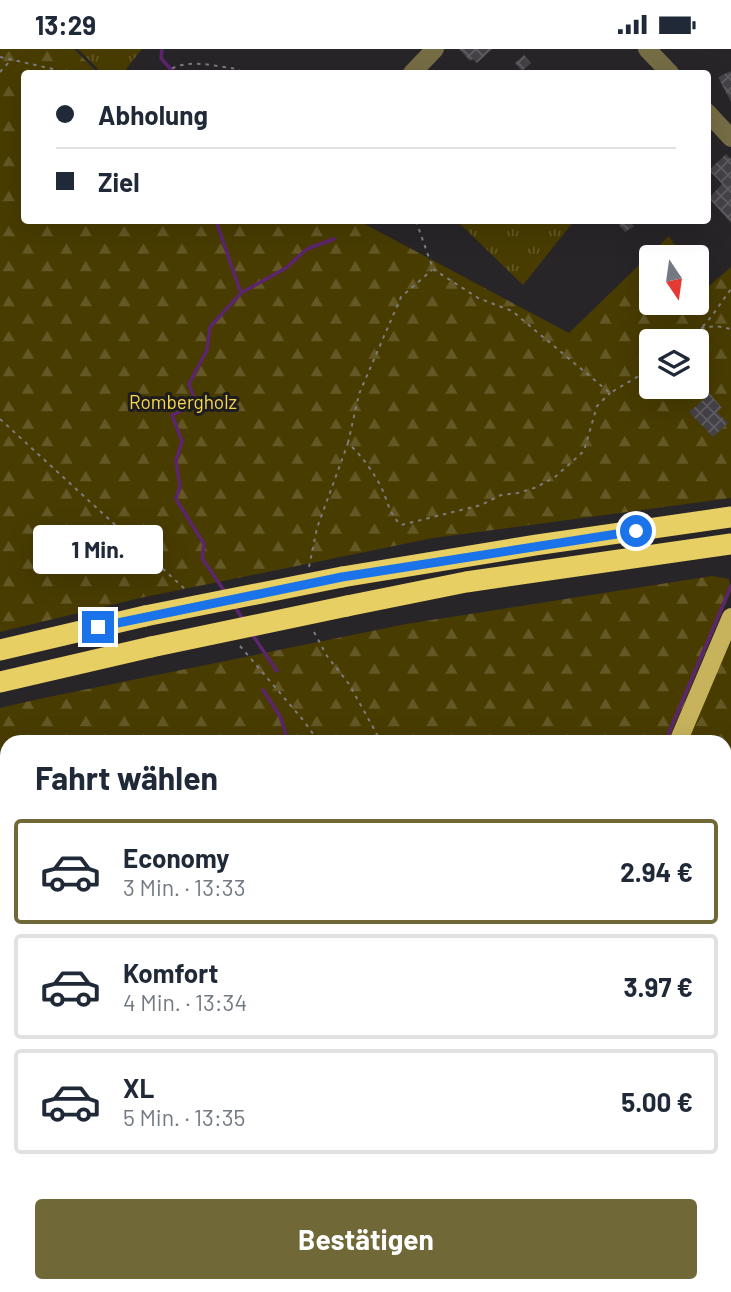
<!DOCTYPE html>
<html lang="de">
<meta charset="utf-8">
<style>
:root{--surface:#fff;--page:#f2f2f3;--text:#1f2937;--muted:#747a83;--line:#e0e1e3;--accent:#706937}
body{margin:0;font-family:Barlow,sans-serif;background:var(--page);color:var(--text);height:100vh;display:flex;flex-direction:column;font-size:26px;white-space:nowrap}
*{box-sizing:border-box;margin:0}
p{font-size:23px;color:var(--muted)}
.icon{flex:none;width:38px;height:38px;fill:none;stroke:currentColor;stroke-width:2;stroke-linecap:round;stroke-linejoin:round}
.map{position:relative;flex:1;overflow:hidden}
.sheet{position:absolute;left:0px;top:686px;width:732px;height:558px;display:flex;flex-direction:column;background:var(--surface);border-radius:21px 21px 0 0;box-shadow:0 7px 28px #0002}
.sheet>*{flex:none}
.top-card{position:absolute;left:21px;top:21px;width:690px;height:154px;border-radius:7px;box-shadow:0 7px 28px #0002;display:grid;align-content:center;height:154px;padding:0 35px;background:var(--surface)}
.needle{width:46px;rotate:167deg}
.buttons{position:absolute;left:639px;top:196px;display:grid;gap:14px}
.buttons a{display:grid;place-items:center;width:70px;height:70px;border-radius:7px;background:var(--surface);box-shadow:0 7px 28px #0002;font-size:35px}
.end{position:absolute;width:32px;height:32px;margin:-16px;border:9px solid #1a73e8;background:#fff;box-shadow:0 0 0 4px #fff}
.from{border-radius:50%}
.bubble{position:absolute;height:49px;border-radius:7px;background:var(--surface);box-shadow:0 7px 28px #0002;font-size:23px;font-weight:700;line-height:49px;text-align:center}
.top-card b{display:flex;align-items:center;gap:24px;height:66px;font-size:26px}
.top-card b+b{border-top:2px solid var(--line)}
.top-card i{width:18px;height:18px;background:var(--text)}
ul{padding:0;list-style:none}
li{display:flex;align-items:center;gap:21px;height:105px;margin:0 14px 10px;padding:0 21px;border:4px solid var(--line);border-radius:7px}
li div{flex:1}
li b{display:block;font-size:26px}
li em{font-style:normal;font-weight:700}
li.on{border-color:var(--accent)}
li>.icon{width:63px;height:63px;stroke-width:1.5}
h2{padding:0 35px;font-size:32px;line-height:84px}
.primary-button{display:flex;gap:14px;margin-top:auto;padding:14px 35px}
.primary-button a{flex:1;height:80px;border-radius:7px;background:var(--accent);color:#fff;font-size:28px;font-weight:700;line-height:80px;text-align:center}
.status{display:flex;justify-content:space-between;align-items:center;height:49px;padding:0 35px;background:var(--surface);direction:ltr}
.status svg{height:19px;fill:currentColor}
.map>svg:first-child{display:block}
.built{fill:#352e37}
.industrial{fill:url(#industrial-furrows)}
.grass{fill:url(#grass-tufts)}
.forest{fill:url(#forest-firs);fill-rule:evenodd}
.lines{fill:none;stroke-linecap:round;stroke-linejoin:round}
.stream{stroke:#5c256e;stroke-width:3.5}
.building{fill:url(#building-cross-hatch)}
.path{stroke:#7e7b7e;stroke-width:2;stroke-dasharray:3.5 5;stroke-linecap:butt}
.minor{stroke:#766d45;stroke-width:18}
.major{stroke:#c7b35c;stroke-width:18}
.highway{stroke:#e7cf64;stroke-width:21}
.highway-bridge{stroke:#e7cf64;stroke-width:21}
.route{stroke:#1a73e8;stroke-width:9}
.labels{text-anchor:middle;stroke-width:6;stroke-linejoin:round;paint-order:stroke}
.park-label{font-size:19px;fill:#f8d949;stroke:#1f1c20}
</style>
<div class="status"><b>13:29</b><svg viewBox="0 0 49 12"><path d="M0 12V9h3v3zM5 12V6h3v6zM10 12V3h3v9zM15 12V0h3v12zM26 1h20v11H26zM47 4h2v5h-2z"/></svg></div>
<div class="map">
<svg width="731" height="1243" viewBox="0 0 731 1243">
<defs>
<pattern id="industrial-furrows" width="10" height="10" patternUnits="userSpaceOnUse" patternTransform="scale(1.75)"><rect width="10" height="10" fill="#352e37"/><path d="M-1 1l2-2M0 10L10 0M9 11l2-2" fill="none" stroke="#49424a"/></pattern>
<pattern id="grass-tufts" width="24" height="20" patternUnits="userSpaceOnUse" patternTransform="scale(1.75)"><rect width="24" height="20" fill="#483c00"/><path d="M3 7l-1-3M5 7V3M7 7l1-3M15 17l-1-3M17 17v-4M19 17l1-3" fill="none" stroke="#635826"/></pattern>
<pattern id="forest-firs" width="22" height="20" patternUnits="userSpaceOnUse" patternTransform="scale(1.75)"><rect width="22" height="20" fill="#483c00"/><path d="M5 1l3.5 6h-7zM16 11l3.5 6h-7z" fill="#635826"/></pattern>
<pattern id="building-cross-hatch" width="8" height="8" patternUnits="userSpaceOnUse" patternTransform="scale(1.75)"><rect width="8" height="8" fill="#454247"/><path d="M0 0l8 8M0 8l8-8" fill="none" stroke="#605d62"/></pattern>
</defs>
<rect width="100%" height="100%" fill="#282529"/>
<path class="built" d="M144,1237H217L211,1243H151Z"/>
<path class="industrial" d="M500,1237H598L606,1243H498Z"/>
<g class="grass">
<path d="M78,0H142L123,24H102Z"/>
<path d="M457,172H574L523,236Z"/>
</g>
<g class="forest">
<path d="M0,0H74L98,24H24V172H359L569,284L669,187L682,208H651V254H696L697,233L703,242L731,218V449L433,489L140,549L0,583ZM651,292H696V338H651Z"/>
<path d="M712,527L729,530L731,542L668,693H7V914L0,915V659L34,651L406,575Z"/>
<path d="M731,568V865L724,861V693H678Z"/>
</g>
<g class="lines">
<g class="stream">
<path d="M162,0L161,9L174,24"/>
<path d="M216,172L241,244L210,278L207,301L189,335L194,349L187,360L172,366L182,392L176,412L180,437L176,450L204,495L202,509L225,543"/>
<path d="M241,244L286,219L307,200L334,190"/>
<path d="M235,558L244,572"/>
<path d="M252,585L277,622"/>
<path d="M263,641L280,667L288,693"/>
<path d="M665,693L731,537"/>
</g>
</g>
<g class="building">
<path d="M459,0H492L477,14L473,10L470,12Z"/>
<path d="M524,6L531,14L522,22L515,14Z"/>
<path d="M731,22V53L718,28Z"/>
<path d="M726,105L731,110V174L709,149L722,135L709,121Z"/>
<path d="M616,172H629L634,177L625,183Z"/>
<path d="M710,345L722,359L717,363L728,374L713,388L689,363Z"/>
</g>
<g class="lines">
<g class="path">
<path d="M0,8L53,20L62,24"/>
<path d="M0,23L11,11"/>
<path d="M165,24C184,8 214,17 237,20L243,24"/>
<path d="M416,172L433,220L478,249L512,262L610,344L637,328L651,312"/>
<path d="M701,279L716,277L731,280"/>
<path d="M682,292C703,285 718,257 731,240"/>
<path d="M0,370L187,542"/>
<path d="M348,394L359,345L401,248L432,221"/>
<path d="M309,518L317,479L348,394C361,406 372,421 380,436C388,451 388,464 401,476L481,456L501,446L518,444L537,438L555,428L584,402L597,357L610,344"/>
<path d="M314,583L327,607L349,635L379,689V693"/>
<path d="M240,597L303,671L319,693"/>
<path d="M724,935L725,934"/>
<path d="M724,951L731,950"/>
</g>
<g class="minor">
<path d="M647,0L670,24"/>
<path d="M412,24L435,0"/>
<path d="M707,63L731,89"/>
<path d="M0,1077L7,1090"/>
<path d="M724,1202L731,1209"/>
<path d="M133,1237L141,1243"/>
<path d="M76,1243L81,1237"/>
</g>
<g class="major">
<path d="M678,693L731,568"/>
<path d="M442,1243L445,1237"/>
</g>
<g class="highway">
<path d="M342,528L536,496L731,468"/>
<path d="M347,557L466,533L731,495"/>
<path d="M0,601L145,567"/>
<path d="M0,633L151,598"/>
</g>
<g class="highway-bridge">
<path d="M145,567L342,528"/>
<path d="M151,598L347,557"/>
</g>
</g>
<g class="lines">
<path class="route" d="M98,578L342,528L636,482"/>
</g>
<g class="labels">
<g class="park-label">
<text x="183" y="360">Rombergholz</text>
</g>
</g>
</svg>
<div class="buttons">
<a><svg class="needle" viewBox="-14 -14 28 28"><path d="M0-13l5 13h-10z" fill="#e53935"/><path d="M0 13l5-13h-10z" fill="#747a83"/></svg></a>
<a><svg class="icon" aria-label="layers" viewBox="0 0 24 24"><path d="M12 4l9 5-9 5-9-5zM3 14l9 5 9-5"/></svg></a>
</div>
<i class="end from" style="left:636px;top:482px"></i>
<i class="end" style="left:98px;top:578px"></i>
<div class="bubble" style="left:33px;top:476px;width:130px">1 Min.</div>
<div class="top-card">
<b><i class="from"></i>Abholung</b>
<b><i></i>Ziel</b>
</div>
<section class="sheet">
<h2>Fahrt wählen</h2>
<ul>
<li class="on"><svg class="icon" aria-label="car" viewBox="0 0 24 24"><path d="M5 17H2v-5l4-1 3-4h7l3 4 3 1v5h-3M9 17h6M6 11h13"/><circle cx="7" cy="17" r="2"/><circle cx="17" cy="17" r="2"/></svg><div><b>Economy</b><p>3 Min. · 13:33</p></div><em>2.94 €</em></li>
<li><svg class="icon" aria-label="car" viewBox="0 0 24 24"><path d="M5 17H2v-5l4-1 3-4h7l3 4 3 1v5h-3M9 17h6M6 11h13"/><circle cx="7" cy="17" r="2"/><circle cx="17" cy="17" r="2"/></svg><div><b>Komfort</b><p>4 Min. · 13:34</p></div><em>3.97 €</em></li>
<li><svg class="icon" aria-label="car" viewBox="0 0 24 24"><path d="M5 17H2v-5l4-1 3-4h7l3 4 3 1v5h-3M9 17h6M6 11h13"/><circle cx="7" cy="17" r="2"/><circle cx="17" cy="17" r="2"/></svg><div><b>XL</b><p>5 Min. · 13:35</p></div><em>5.00 €</em></li>
</ul>
<div class="primary-button"><a>Bestätigen</a></div>
</section>
</div>
